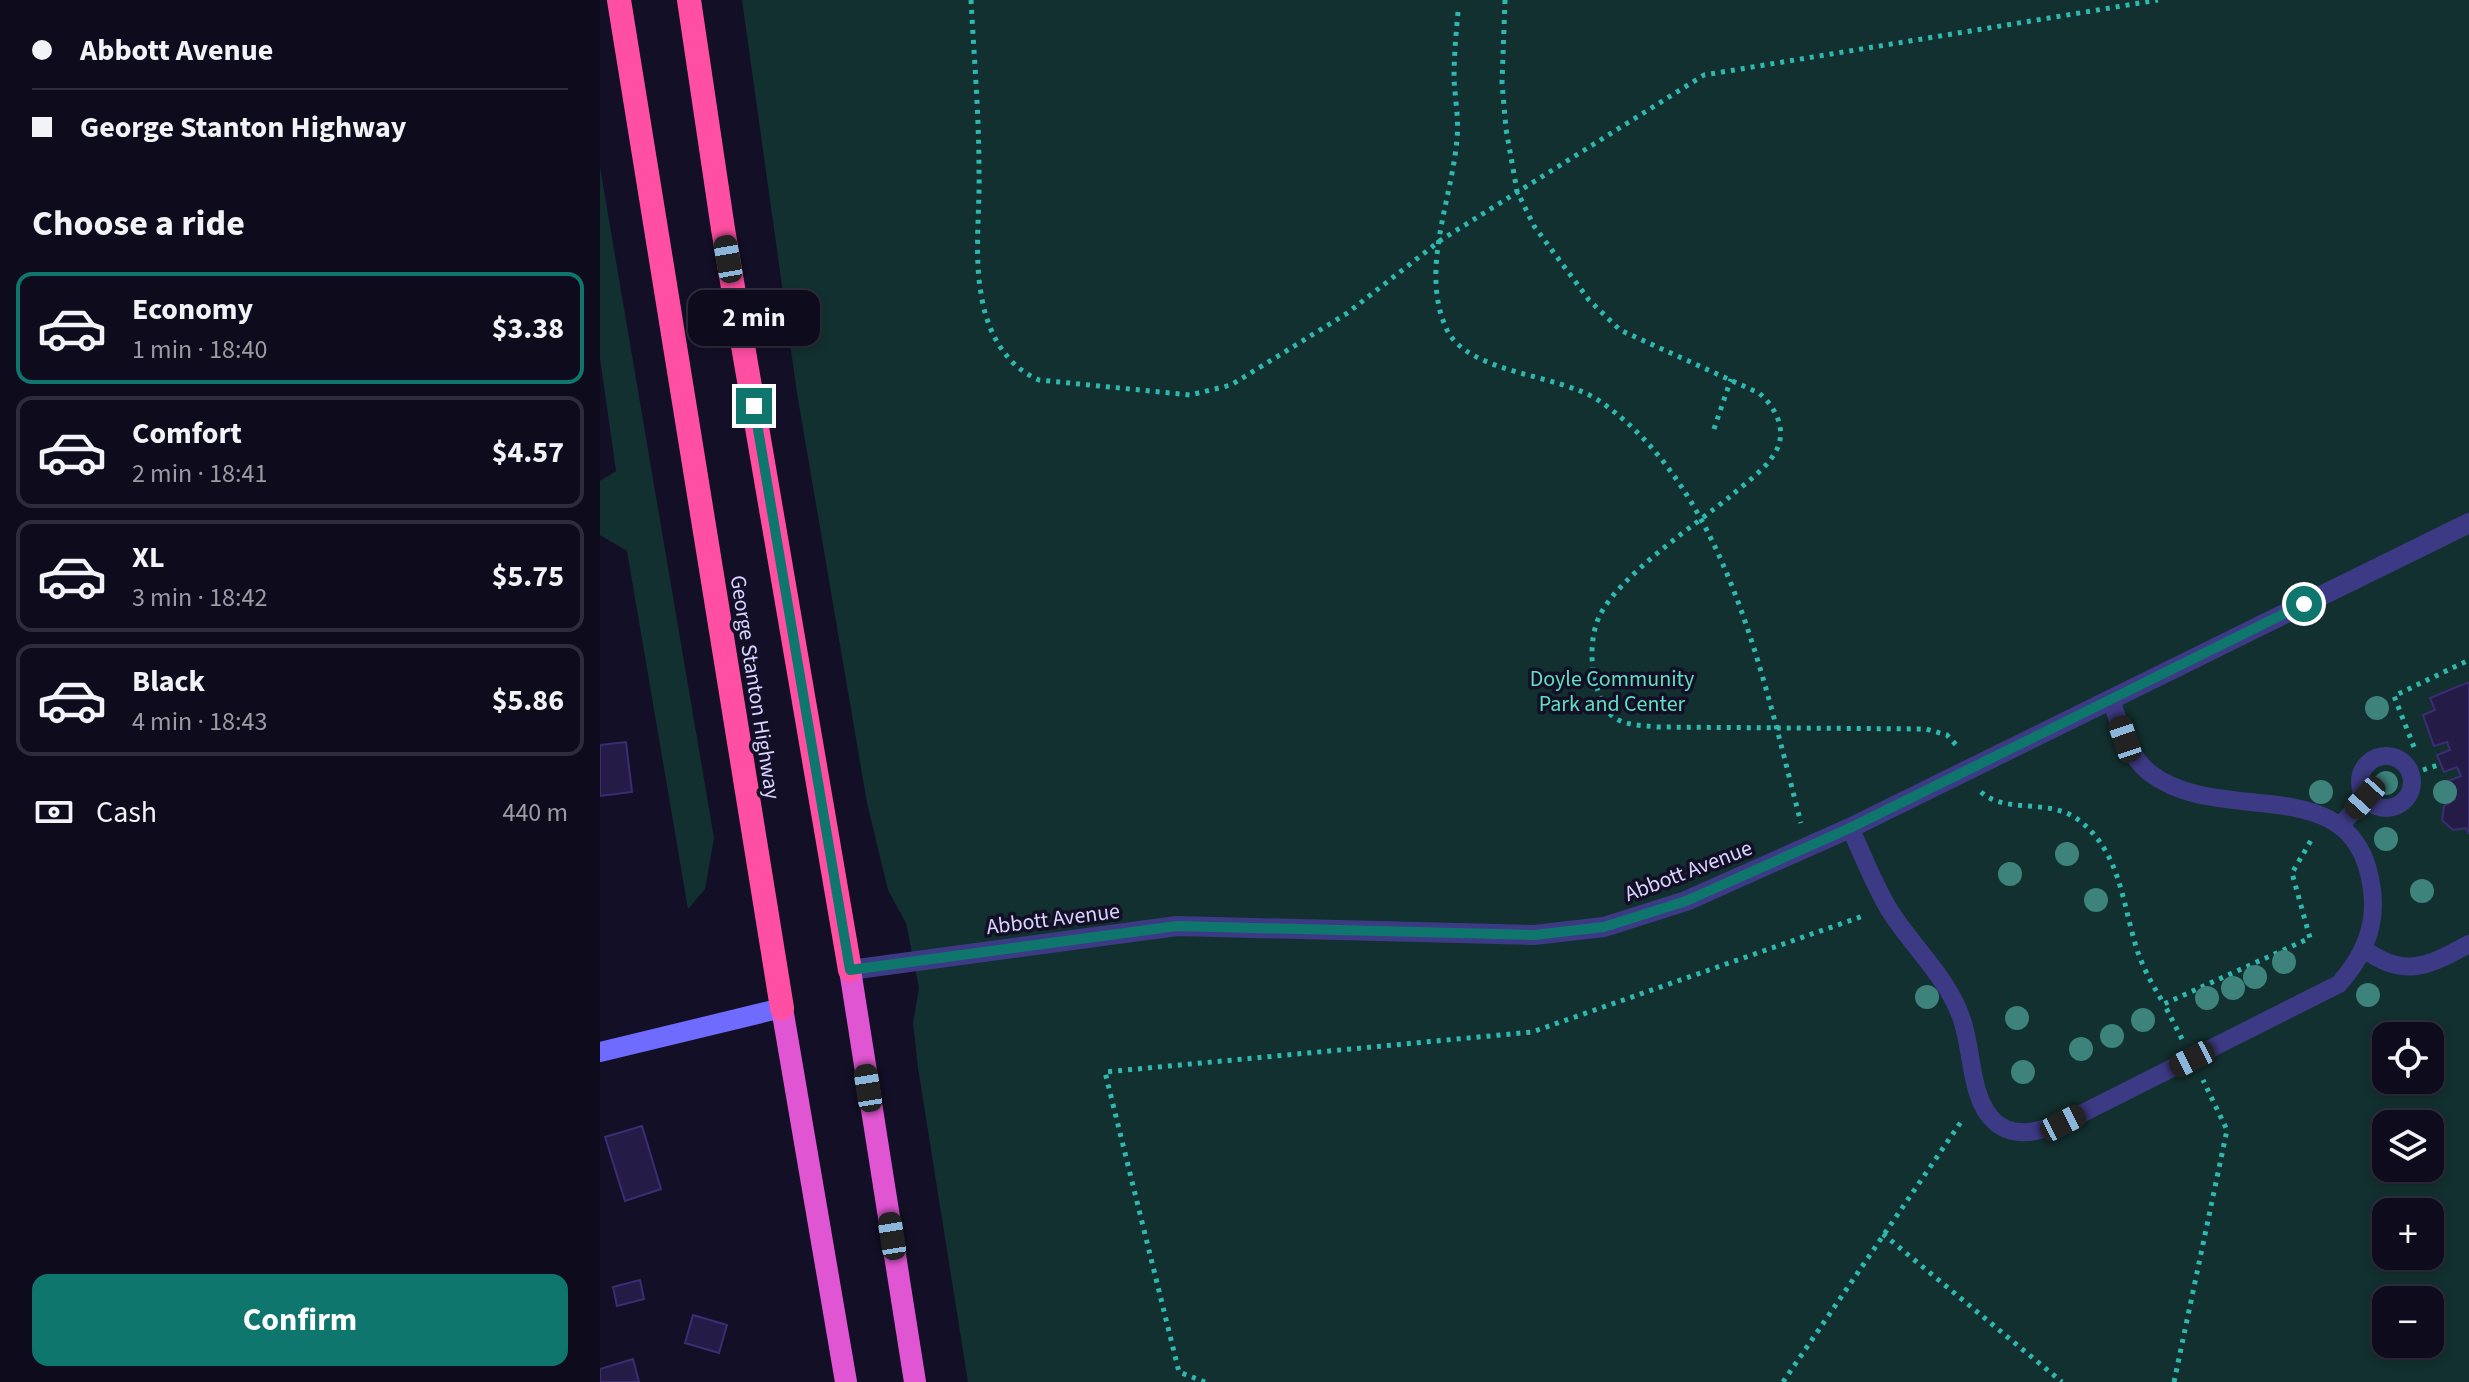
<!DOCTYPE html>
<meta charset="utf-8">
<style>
:root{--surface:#0e0b1c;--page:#1c1929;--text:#f1f3f6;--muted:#9b9ba3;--line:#2e2b3b;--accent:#0f766e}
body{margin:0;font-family:"Source Sans 3",sans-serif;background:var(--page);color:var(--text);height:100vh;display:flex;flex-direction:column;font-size:30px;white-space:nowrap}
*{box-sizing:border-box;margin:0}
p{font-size:26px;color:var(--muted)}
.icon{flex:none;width:44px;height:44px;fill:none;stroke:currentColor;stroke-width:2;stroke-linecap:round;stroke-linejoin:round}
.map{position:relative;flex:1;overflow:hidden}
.side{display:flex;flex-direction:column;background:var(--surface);width:600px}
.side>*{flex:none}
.top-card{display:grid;align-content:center;height:176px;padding:0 32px;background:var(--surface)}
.controls{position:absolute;left:1772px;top:1022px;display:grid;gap:16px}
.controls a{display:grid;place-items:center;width:72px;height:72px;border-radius:16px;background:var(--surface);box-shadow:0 4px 12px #0003,0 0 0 2px var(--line);font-size:40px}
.end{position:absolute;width:36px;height:36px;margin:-18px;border:10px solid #0f766e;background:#fff;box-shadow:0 0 0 4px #fff}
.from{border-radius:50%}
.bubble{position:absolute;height:56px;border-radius:16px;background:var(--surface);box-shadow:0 4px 12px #0003,0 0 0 2px var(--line);font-size:26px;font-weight:700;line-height:56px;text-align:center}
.car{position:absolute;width:24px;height:48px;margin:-24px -12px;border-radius:10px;box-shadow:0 0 6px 2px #0007;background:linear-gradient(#222 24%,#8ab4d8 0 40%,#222 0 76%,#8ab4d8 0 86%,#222 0)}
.top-card b{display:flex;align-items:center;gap:28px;height:76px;font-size:30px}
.top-card b+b{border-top:2px solid var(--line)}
.top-card i{width:20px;height:20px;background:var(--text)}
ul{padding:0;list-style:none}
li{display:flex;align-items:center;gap:24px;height:112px;margin:0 16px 12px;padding:0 16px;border:4px solid var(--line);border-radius:16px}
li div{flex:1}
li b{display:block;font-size:30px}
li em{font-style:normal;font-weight:700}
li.on{border-color:var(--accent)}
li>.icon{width:72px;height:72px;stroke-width:1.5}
h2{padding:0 32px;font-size:36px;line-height:96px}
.pay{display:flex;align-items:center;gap:20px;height:88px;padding:0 32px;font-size:30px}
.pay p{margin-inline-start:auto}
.primary-button{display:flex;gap:16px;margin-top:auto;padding:16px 32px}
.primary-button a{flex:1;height:92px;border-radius:16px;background:var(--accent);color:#fff;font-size:32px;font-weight:700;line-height:92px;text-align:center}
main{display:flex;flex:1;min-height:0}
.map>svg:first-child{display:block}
.green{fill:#12302f;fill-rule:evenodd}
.building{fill:#241b47;stroke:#3b2d73;stroke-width:2}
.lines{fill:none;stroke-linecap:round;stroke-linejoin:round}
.path{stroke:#2fb8b0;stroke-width:5;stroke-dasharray:4 6;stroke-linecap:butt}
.service{stroke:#3d3a85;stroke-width:18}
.tertiary{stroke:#3d3a85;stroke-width:20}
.secondary{stroke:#6f6bff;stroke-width:20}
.trunk{stroke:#e055d1;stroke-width:22}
.motorway{stroke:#ff4fa3;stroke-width:24}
.tree{fill:#3d827b}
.route{stroke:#0f766e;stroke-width:10}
.labels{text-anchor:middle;stroke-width:7;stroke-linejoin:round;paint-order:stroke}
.park-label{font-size:22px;fill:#5fe0c0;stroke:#130f26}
.street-label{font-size:22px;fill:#d9d4ff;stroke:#130f26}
</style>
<main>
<section class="side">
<div class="top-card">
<b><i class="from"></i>Abbott Avenue</b>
<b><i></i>George Stanton Highway</b>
</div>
<h2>Choose a ride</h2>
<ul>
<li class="on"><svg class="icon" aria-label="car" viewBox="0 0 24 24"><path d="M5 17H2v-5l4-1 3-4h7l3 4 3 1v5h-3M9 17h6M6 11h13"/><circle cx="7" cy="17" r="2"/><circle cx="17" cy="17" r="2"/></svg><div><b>Economy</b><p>1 min · 18:40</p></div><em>$3.38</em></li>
<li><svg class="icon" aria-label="car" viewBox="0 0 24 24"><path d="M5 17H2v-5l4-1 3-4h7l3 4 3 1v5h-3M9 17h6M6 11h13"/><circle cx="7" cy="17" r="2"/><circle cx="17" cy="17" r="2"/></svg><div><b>Comfort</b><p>2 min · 18:41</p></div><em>$4.57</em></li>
<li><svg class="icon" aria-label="car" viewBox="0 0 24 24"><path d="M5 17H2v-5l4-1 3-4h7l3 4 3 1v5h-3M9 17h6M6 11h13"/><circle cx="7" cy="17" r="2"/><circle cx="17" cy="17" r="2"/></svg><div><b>XL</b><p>3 min · 18:42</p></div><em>$5.75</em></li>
<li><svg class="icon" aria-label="car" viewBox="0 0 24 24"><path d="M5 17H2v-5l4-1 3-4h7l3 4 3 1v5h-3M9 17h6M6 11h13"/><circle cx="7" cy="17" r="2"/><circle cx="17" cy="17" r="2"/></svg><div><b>Black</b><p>4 min · 18:43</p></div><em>$5.86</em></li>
</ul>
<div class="pay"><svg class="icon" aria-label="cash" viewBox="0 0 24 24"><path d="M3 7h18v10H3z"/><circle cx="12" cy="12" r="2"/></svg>Cash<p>440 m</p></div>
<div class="primary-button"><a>Confirm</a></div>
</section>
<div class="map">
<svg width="1869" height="1382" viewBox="0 0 1869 1382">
<rect width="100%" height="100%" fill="#130f26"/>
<g class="green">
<path d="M142,0H1869V1382H368L318,1068L313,1022L319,988L306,923L288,890L267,803L197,393ZM1786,1036H1830V1080H1786ZM1786,1124H1830V1168H1786ZM1786,1212H1830V1256H1786ZM1786,1300H1830V1344H1786Z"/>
<path d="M0,167L114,838L105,889L88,909L27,551L0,535V481L16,471L0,358Z"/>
</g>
<g class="building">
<path d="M1869,682V834L1866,828L1853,830L1842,820L1844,806L1855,799L1848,781L1861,776L1857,767L1844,772L1837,755L1850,750L1847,742L1834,746L1823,715L1835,710L1830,698Z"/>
<path d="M26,742L32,792L0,796V745Z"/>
<path d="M42,1126L61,1189L25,1201L5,1137Z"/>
<path d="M40,1280L44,1299L17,1306L13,1287Z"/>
<path d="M93,1315L127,1325L119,1353L85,1343Z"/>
<path d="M33,1359L39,1382H0V1369Z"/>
</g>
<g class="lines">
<g class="path">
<path d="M371,0C374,57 379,114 379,171C380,210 374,255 381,293C386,330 405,366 439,380L590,395L631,385L746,314L841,240L1104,75L1558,0"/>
<path d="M905,0L902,83L906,129L917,191L934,226L989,300L1020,330L1159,393C1174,406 1186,426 1178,447C1169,467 1148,481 1132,495C1095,525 1023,573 1001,613C990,633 990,663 996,684C1006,724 1022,724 1058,727L1326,729L1347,735L1358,747"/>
<path d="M858,12C856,34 854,56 854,79C855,98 859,119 857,139C852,200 819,271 847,330C869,374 959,374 998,400C1127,487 1164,682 1201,823"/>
<path d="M1114,429L1131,379"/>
<path d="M1814,747L1794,696L1869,660"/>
<path d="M1823,770L1841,764"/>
<path d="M1381,792C1407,815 1450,797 1480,821C1519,852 1522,899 1535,943C1541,965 1552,984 1564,1004"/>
<path d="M1582,1039L1564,1004L1710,938L1692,873L1713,837"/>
<path d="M1283,1234L1462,1382"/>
<path d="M605,1382L579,1372L505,1072L932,1032L1266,915"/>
<path d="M1183,1382L1363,1119"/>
<path d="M1574,1382L1627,1130L1603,1080"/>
</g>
<g class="service">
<circle cx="1786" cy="782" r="26"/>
<path d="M1740,826L1765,798"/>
<path d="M1250,828C1263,855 1274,885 1290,911C1312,946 1347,977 1361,1017C1373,1047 1369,1098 1394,1121C1414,1140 1440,1131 1463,1123L1739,984C1763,957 1777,927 1772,890C1757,765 1622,829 1550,773C1527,755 1520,726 1511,699"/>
<path d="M1764,949C1804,979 1829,966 1869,944"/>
</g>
<path class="tertiary" d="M250,970L577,926L934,935L1004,927L1086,901L1250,828L1869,523"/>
<path class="secondary" d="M0,1052L182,1008"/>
<g class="trunk">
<path d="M250,970L315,1382"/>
<path d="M182,1008L246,1382"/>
</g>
<g class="motorway">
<path d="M19,0L182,1008"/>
<path d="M89,0L123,229L250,970"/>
</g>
</g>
<g class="tree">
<circle cx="1777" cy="708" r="12"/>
<circle cx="1786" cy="783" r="12"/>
<circle cx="1721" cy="792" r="12"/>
<circle cx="1845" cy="792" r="12"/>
<circle cx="1786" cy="839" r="12"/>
<circle cx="1467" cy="854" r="12"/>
<circle cx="1410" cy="874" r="12"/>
<circle cx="1822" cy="891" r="12"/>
<circle cx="1496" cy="900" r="12"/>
<circle cx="1684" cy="962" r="12"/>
<circle cx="1655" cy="977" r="12"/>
<circle cx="1633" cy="988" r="12"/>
<circle cx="1768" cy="995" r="12"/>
<circle cx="1327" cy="997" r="12"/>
<circle cx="1607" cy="998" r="12"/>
<circle cx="1417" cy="1018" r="12"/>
<circle cx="1543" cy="1020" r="12"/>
<circle cx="1512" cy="1036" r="12"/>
<circle cx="1481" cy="1049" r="12"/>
<circle cx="1423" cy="1072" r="12"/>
</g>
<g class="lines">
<path class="route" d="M154,406L250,970L577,926L934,935L1004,927L1086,901L1250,828L1704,604"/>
</g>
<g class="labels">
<g class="park-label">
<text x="1012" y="686">Doyle Community<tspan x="1012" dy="25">Park and Center</tspan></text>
</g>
<g class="street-label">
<text transform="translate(156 687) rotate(81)" y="8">George Stanton Highway</text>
<text transform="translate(1088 870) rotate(-21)" y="8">Abbott Avenue</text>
<text transform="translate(453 918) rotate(-7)" y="8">Abbott Avenue</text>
</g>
</g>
</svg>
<div class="controls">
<a><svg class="icon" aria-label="locate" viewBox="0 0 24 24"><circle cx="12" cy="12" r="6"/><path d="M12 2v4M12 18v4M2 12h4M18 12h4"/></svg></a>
<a><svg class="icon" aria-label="layers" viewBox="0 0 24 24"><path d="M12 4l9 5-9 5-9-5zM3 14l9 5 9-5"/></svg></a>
<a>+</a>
<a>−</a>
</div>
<i class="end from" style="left:1704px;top:604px"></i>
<i class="end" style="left:154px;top:406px"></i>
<div class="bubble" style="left:88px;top:290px;width:132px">2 min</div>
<i class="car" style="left:128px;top:259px;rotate:350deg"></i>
<i class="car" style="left:1525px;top:739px;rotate:341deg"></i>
<i class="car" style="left:1765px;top:798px;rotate:222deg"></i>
<i class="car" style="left:1592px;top:1059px;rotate:243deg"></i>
<i class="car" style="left:268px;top:1088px;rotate:351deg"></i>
<i class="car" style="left:1463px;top:1123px;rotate:63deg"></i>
<i class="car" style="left:292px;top:1236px;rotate:351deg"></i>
</div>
</main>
